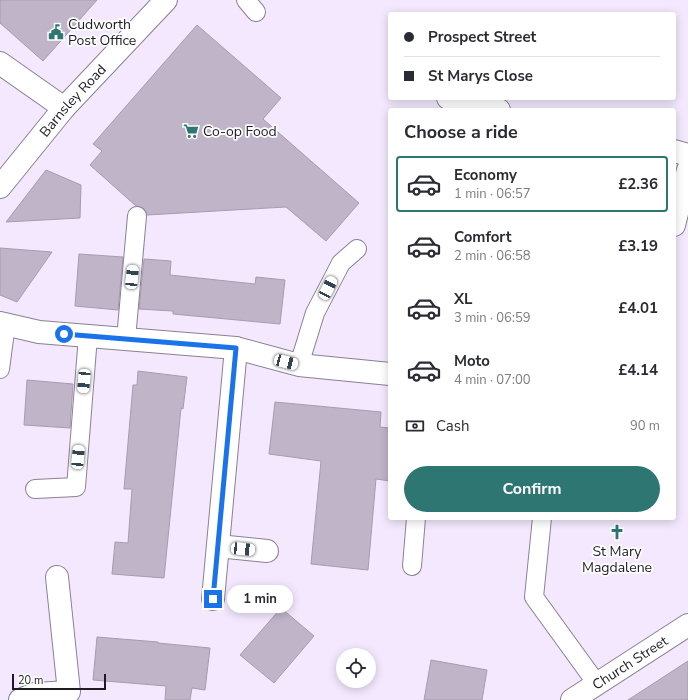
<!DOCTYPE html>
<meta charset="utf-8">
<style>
:root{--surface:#fff;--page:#f7f7f7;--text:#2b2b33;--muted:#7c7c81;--line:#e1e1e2;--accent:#2d7671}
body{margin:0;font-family:"Nunito Sans",sans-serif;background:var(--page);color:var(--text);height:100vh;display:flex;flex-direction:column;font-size:15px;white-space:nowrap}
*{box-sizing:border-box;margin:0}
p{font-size:13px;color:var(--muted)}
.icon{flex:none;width:22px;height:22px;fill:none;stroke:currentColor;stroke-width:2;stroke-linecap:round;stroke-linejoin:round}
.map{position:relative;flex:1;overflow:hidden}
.panel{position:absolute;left:388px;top:108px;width:288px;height:412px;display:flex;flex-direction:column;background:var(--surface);border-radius:4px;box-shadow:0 2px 10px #0003}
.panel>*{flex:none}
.guide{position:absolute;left:388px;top:12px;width:288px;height:88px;border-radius:4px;box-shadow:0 2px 10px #0003;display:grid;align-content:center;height:88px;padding:0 16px;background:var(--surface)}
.tools{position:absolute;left:336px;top:648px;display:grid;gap:8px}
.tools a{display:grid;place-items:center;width:40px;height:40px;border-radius:50%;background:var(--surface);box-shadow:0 2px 10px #0003;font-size:20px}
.scale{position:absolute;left:12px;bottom:10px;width:94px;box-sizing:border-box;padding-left:4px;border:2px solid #1f1b22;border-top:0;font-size:11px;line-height:14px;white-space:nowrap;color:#1f1b22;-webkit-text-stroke:3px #fff;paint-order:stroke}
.end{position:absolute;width:18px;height:18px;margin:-9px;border:5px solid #1a73e8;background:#fff;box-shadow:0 0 0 2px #fff}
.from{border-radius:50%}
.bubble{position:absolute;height:28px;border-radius:14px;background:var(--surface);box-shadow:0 2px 10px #0003;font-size:13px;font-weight:700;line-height:28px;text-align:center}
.car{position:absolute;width:12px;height:24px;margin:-12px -6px;border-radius:5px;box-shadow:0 0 3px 1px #0007;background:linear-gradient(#fff 24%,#345 0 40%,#fff 0 76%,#345 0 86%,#fff 0)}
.guide b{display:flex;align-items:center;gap:14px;height:38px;font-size:15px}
.guide b+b{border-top:1px solid var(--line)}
.guide i{width:10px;height:10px;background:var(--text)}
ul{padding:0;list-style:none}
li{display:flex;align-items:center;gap:12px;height:56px;margin:0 8px 6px;padding:0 8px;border:2px solid transparent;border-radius:4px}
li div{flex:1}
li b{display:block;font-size:15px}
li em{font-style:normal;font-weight:700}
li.current{border-color:var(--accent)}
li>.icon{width:36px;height:36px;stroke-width:1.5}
h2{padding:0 16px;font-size:18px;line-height:48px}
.pay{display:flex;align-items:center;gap:10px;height:44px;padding:0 16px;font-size:15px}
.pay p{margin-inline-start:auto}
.action{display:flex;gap:8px;margin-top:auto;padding:8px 16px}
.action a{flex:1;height:46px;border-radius:24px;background:var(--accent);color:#fff;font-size:16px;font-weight:700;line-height:46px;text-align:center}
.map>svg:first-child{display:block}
.building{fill:#bfb4c8;stroke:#a79caf}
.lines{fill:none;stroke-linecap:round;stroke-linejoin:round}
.service-casing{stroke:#8a8092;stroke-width:20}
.minor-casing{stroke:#8a8092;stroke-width:24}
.tertiary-casing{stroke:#8a8092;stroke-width:24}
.service{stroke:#fff;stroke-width:18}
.minor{stroke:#fff;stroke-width:22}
.tertiary{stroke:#fff;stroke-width:22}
.route{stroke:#1a73e8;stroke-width:5}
.labels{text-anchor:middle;stroke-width:3.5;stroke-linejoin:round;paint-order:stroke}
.poi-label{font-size:14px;fill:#1f1b22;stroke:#fff;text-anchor:start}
.street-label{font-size:14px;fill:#1f1b22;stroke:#fff}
</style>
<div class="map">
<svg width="688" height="700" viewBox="0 0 688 700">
<rect width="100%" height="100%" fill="#f3e8fd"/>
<g class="building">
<path d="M0,0H97L43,61L0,23Z"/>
<path d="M197,25L281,98L263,119L359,203L326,241L286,207L147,215L143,208L136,206L90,165L102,151L93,144Z"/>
<path d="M46,170L81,185L80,218L6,222Z"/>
<path d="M0,248L52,252L17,302L0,295Z"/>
<path d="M79,254L123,257L118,310L75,306Z"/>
<path d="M144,259L171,261L170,275L255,284L256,277L285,280L280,324L173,314V311L139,309Z"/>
<path d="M138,371L187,377L183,409L181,408L164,578L112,574L115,542L128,543L132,489H124L133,385H137Z"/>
<path d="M27,380L73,384L70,428L24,425Z"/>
<path d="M275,402L381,412L380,427L390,428V481L376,479L368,570L311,564L321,461L269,454Z"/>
<path d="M281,608L314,636L274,683L240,655Z"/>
<path d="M97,637L158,642V643L210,648L205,690L192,688L190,700H165L166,686L93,680Z"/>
<path d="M431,660L487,670L482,700H424Z"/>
<path d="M688,661V700H628Z"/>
</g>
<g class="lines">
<g class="service-casing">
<g id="service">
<path d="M246,0L256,12"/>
<path d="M126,339L137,216"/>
<path d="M299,365L315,313L341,263L357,249"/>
<path d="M0,369L6,324"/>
<path d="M35,489L76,487L88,336"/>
<path d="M542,518L534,597L597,684"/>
<path d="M412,566L416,518"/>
</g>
</g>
<g class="minor-casing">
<g id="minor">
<path d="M0,63L64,108"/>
<path d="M448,98L499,110"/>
<path d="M674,151L688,155"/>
<path d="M674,225L688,170"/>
<path d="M0,323L39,332L236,348L299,365L390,374"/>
<path d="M218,546L267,551"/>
<path d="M213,599L236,348"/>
<path d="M20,700L35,694L69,692L57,577"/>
<path id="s1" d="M572,700L688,625"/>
</g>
</g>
<g class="tertiary-casing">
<g id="tertiary">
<path id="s2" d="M0,187L64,108L166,0"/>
</g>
</g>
<use href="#service" class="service"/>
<use href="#minor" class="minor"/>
<use href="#tertiary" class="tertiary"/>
</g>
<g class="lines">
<path class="route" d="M64,334L236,348L213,599"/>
</g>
<defs>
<g id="civic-bare" transform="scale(1.2)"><path d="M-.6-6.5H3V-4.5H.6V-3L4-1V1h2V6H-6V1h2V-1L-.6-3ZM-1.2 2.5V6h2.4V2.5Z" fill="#2d7671" stroke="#fff" stroke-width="2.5" paint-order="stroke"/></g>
<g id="supermarket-bare" transform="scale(1.2)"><path d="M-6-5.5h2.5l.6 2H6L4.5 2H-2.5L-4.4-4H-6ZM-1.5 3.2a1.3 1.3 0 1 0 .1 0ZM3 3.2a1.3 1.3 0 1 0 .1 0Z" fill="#2d7671" stroke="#fff" stroke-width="2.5" paint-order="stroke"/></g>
<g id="church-bare" transform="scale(1.2)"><path d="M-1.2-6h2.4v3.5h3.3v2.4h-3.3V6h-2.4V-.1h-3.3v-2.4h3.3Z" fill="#2d7671" stroke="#fff" stroke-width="2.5" paint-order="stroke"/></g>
</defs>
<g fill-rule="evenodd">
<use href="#civic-bare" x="56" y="32"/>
<use href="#supermarket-bare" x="191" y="131"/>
<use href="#church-bare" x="617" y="532"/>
</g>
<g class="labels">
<g class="poi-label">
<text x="68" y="29">Cudworth<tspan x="68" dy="16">Post Office</tspan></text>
<text x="203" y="136">Co-op Food</text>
<text x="617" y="556" text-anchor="middle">St Mary<tspan x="617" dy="16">Magdalene</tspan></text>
</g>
<g class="street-label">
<text dy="5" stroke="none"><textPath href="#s2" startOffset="113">Barnsley Road</textPath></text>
<text dy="5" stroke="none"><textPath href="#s1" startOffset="69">Church Street</textPath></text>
</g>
</g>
</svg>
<div class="tools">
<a><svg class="icon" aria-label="locate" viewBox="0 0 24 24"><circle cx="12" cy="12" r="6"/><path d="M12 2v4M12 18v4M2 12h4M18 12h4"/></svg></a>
</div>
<div class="scale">20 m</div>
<i class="end from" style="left:64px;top:334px"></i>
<i class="end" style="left:213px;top:599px"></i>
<div class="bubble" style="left:227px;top:585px;width:66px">1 min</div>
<i class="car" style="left:132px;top:277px;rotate:6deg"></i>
<i class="car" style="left:328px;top:288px;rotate:27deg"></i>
<i class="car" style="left:286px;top:362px;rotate:105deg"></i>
<i class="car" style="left:84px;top:381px;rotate:185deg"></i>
<i class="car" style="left:78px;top:457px;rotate:5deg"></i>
<i class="car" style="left:243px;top:549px;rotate:96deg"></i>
<div class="guide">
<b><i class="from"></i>Prospect Street</b>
<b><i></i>St Marys Close</b>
</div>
<section class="panel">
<h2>Choose a ride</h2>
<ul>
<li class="current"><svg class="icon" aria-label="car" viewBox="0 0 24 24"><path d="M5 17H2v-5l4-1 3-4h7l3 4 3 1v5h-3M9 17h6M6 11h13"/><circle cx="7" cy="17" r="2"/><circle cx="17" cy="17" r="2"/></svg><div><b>Economy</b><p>1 min · 06:57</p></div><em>£2.36</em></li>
<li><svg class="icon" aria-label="car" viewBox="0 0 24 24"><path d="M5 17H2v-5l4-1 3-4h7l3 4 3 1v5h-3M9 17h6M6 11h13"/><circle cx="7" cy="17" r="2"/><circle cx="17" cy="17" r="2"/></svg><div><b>Comfort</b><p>2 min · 06:58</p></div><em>£3.19</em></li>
<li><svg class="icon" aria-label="car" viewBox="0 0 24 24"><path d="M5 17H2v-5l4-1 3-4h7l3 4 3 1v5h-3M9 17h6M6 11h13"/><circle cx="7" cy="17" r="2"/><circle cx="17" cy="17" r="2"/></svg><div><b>XL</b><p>3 min · 06:59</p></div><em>£4.01</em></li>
<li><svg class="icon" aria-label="car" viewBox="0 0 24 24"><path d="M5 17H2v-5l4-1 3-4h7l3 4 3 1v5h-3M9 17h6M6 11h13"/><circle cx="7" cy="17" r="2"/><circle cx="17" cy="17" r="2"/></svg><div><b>Moto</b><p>4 min · 07:00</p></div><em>£4.14</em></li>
</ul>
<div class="pay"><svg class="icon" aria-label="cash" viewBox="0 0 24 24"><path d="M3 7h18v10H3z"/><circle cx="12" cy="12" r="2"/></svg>Cash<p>90 m</p></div>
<div class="action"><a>Confirm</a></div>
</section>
</div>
